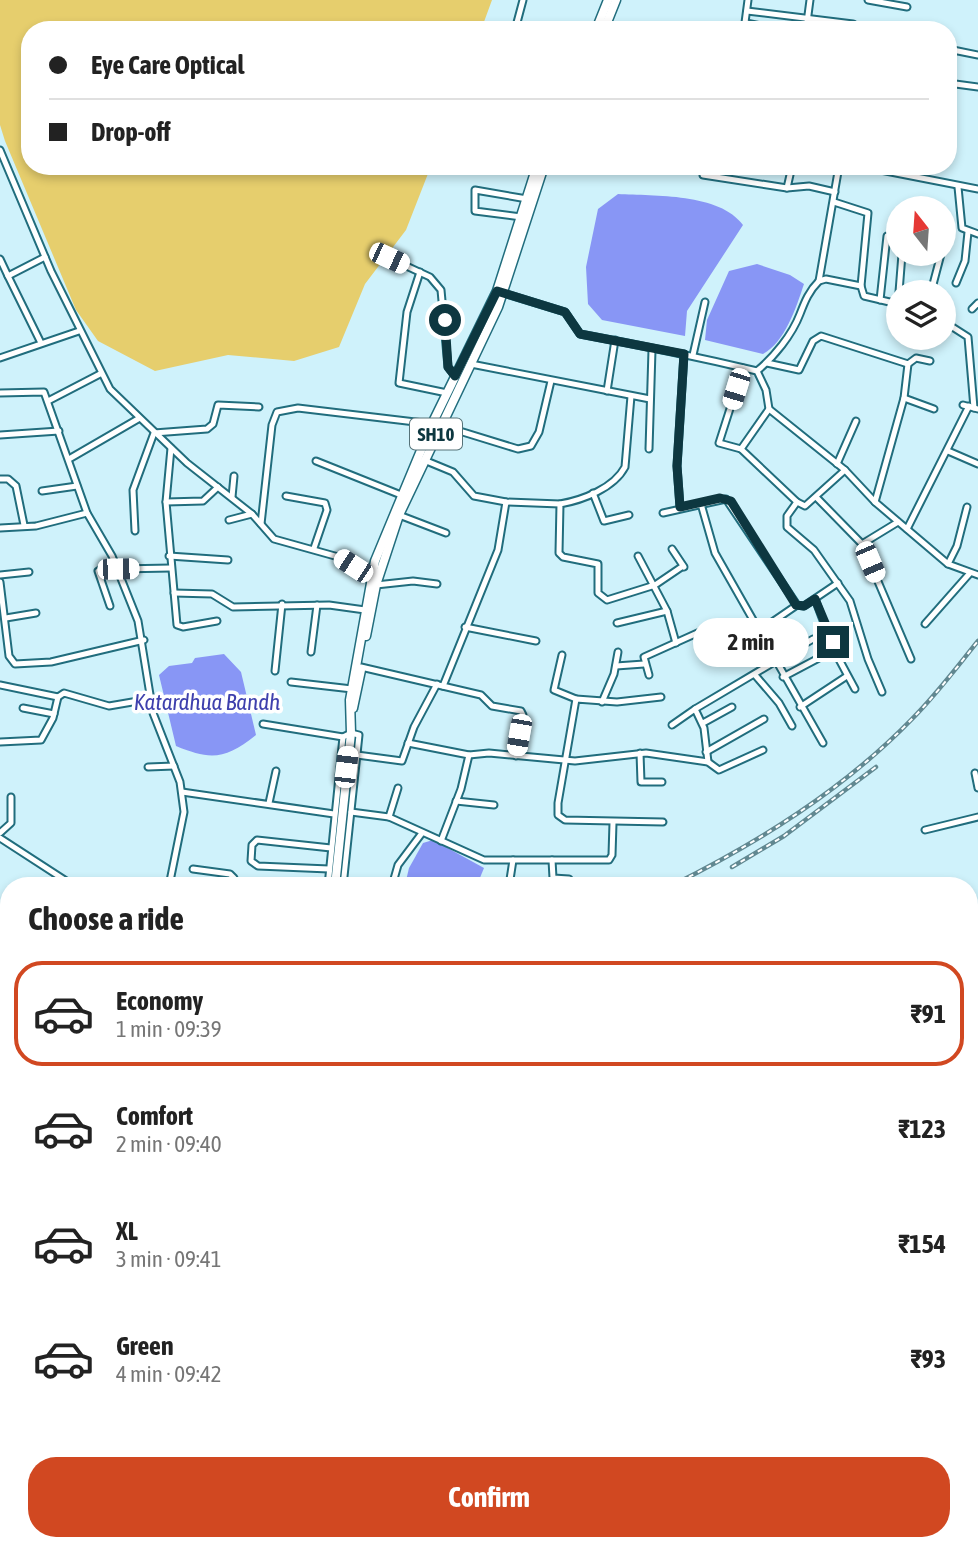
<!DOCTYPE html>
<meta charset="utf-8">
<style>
:root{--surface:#fff;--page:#f2f2f2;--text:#222;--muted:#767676;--line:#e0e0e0;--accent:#d14821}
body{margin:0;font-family:"Asap Condensed",sans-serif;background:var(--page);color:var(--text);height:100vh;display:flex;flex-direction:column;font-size:26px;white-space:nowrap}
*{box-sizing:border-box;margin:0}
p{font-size:23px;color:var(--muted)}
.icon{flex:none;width:38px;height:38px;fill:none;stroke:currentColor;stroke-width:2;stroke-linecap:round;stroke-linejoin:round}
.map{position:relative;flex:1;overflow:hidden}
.sheet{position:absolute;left:0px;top:877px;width:978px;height:674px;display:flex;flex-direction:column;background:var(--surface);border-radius:28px 28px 0 0;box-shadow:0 4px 10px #0003}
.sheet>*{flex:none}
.guide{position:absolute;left:21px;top:21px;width:936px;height:154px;border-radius:28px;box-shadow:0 4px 10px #0003;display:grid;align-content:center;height:154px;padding:0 28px;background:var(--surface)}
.needle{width:46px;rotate:343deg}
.tools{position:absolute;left:886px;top:196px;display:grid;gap:14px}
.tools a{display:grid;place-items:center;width:70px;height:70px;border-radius:50%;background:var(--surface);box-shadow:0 4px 10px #0003;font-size:35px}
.end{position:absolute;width:32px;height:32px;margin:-16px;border:9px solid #0d3740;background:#fff;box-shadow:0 0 0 4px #fff}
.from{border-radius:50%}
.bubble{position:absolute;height:49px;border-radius:24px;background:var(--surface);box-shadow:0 4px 10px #0003;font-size:23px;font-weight:700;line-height:49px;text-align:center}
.car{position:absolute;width:21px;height:42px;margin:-21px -10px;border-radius:9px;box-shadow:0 0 5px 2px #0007;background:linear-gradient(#fff 24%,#345 0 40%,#fff 0 76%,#345 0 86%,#fff 0)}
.guide b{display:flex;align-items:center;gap:24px;height:66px;font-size:26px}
.guide b+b{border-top:2px solid var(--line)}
.guide i{width:18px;height:18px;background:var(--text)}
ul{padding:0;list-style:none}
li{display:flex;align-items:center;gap:21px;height:105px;margin:0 14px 10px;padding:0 14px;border:4px solid transparent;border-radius:28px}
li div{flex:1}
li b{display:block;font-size:26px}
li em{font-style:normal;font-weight:700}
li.selected{border-color:var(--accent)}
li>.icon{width:63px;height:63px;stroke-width:1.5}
h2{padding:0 28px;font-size:32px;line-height:84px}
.action{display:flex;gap:14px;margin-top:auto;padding:14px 28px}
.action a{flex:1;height:80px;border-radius:28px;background:var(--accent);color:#fff;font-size:28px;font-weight:700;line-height:80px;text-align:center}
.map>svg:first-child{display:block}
.built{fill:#afeaf9}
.green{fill:#e6ce6d}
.water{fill:#8896f5}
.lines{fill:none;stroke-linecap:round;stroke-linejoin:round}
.street-casing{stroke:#216d7d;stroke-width:9}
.secondary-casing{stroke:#216d7d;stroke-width:10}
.primary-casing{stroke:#216d7d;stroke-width:11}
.street{stroke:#fff;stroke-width:5}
.secondary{stroke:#fff;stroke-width:7}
.primary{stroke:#fff;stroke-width:8}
.rail-casing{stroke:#618891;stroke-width:4.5}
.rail{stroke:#fff;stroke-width:2;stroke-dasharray:5;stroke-linecap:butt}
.route{stroke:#0d3740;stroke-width:9}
.labels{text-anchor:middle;stroke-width:7;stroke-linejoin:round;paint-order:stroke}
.shield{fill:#fff;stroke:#567379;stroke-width:2}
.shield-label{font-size:19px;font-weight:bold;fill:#0d3740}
.water-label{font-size:23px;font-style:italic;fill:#3e40ad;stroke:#fff}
</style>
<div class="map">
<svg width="978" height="1550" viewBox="0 0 978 1550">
<rect width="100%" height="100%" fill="#cff2fb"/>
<path class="built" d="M9,1129V1224L0,1223V1139Z"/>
<path class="green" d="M0,0H492L481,30H30V166H431L406,230L365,284L339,347L294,361L228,355L155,371L98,341L76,310L5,141L0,125Z"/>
<g class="water">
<path d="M618,194C654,196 720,193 743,225L687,311L685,336L602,320L588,304L586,267L598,209Z"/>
<path d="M757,264L790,275L804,284C796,308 785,342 763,354L705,340L707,320L729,271Z"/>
<path d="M224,654L241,672L256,735C225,760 210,760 176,746L159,675L169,666L192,663L195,658Z"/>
<path d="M433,840L484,868L477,885H405L409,868L423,843Z"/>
</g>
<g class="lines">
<g class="street-casing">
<g id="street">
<path d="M868,0L907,7"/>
<path d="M747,11L853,24V30"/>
<path d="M746,23L782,30"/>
<path d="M515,30L523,0"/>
<path d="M744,30L748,0"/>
<path d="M806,30L810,0"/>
<path d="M948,49L978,55"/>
<path d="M948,83L978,87"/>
<path d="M0,150L51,271L110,389L187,463L252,514L274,539L342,558L376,585L413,581L437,584"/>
<path d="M704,166L703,175L787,188L809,186L835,192"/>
<path d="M860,166L978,189"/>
<path d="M958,187L962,228L978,234"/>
<path d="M787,188L792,166"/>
<path d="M834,202L868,213L861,286"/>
<path d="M521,217L475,211V190L527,199"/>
<path d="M943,235L944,228"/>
<path d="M389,258L430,277L441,290L448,367L455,376"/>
<path d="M0,259L8,276L45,257"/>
<path d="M420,272L407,312L399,383L447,393"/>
<path d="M8,276L41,343"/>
<path d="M819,281L839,166"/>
<path d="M956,283L965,261L968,232"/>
<path d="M500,292L565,312L580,334C640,345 698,357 757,371L766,390L769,409L741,449"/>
<path d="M899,292L902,254"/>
<path d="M931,292L941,254"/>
<path d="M880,300L887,236"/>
<path d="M972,309L978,303"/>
<path d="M943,321L968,337L974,408"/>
<path d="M693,355L705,302"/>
<path d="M0,358L79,331"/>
<path d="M767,363L799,370L813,341L821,336L908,364L916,358L930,361"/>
<path d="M471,364L650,399"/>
<path d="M743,368L719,443L741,449L797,502L805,506L845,470"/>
<path d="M757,371C774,357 792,335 800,314C805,301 809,291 819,281L826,279L861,286L864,296L898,304"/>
<path d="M607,391L615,340"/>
<path d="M0,393L44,392L87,513L112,556L138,621L153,713L180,782L184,812L169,886"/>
<path d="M631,396L625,467C614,488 583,500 560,504L559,553L563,557L598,564V593L607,600L655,585L683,566"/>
<path d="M904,398L934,409"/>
<path d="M48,401L100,374"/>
<path d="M963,405L978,409"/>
<path d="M769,409L845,470L875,502L948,564L978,575"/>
<path d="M440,425L518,449L531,446L539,432L551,381"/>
<path d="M0,435L59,431"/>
<path d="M171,448L166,502L177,625L183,627L217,621"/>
<path d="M649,449L652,350"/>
<path d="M948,451L978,464"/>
<path d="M69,459L138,419"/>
<path d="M424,460L453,472L474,496L506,502L560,504"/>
<path d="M316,461L401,495"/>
<path d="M837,464L856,421"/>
<path d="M0,479H8L16,486L24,525"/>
<path d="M42,491L77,486"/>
<path d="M593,493L604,521L629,515"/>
<path d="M286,496L325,503L327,510L314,548"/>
<path d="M232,497L234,476"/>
<path d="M817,498L862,544L911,659"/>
<path d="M166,502L203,501L218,487"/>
<path d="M797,502L787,516V527L814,550L850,601L868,659L882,692"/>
<path d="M875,502L904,398L908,364"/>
<path d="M701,504L715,553L823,743"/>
<path d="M680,507L677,466L684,354"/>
<path d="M663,513L726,499L797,605L804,606L838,583"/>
<path d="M399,515L446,533"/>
<path d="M229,520L252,514"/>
<path d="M261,524L272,425L277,412L298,408L432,424"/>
<path d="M0,528L36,526L87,513"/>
<path d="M907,529L969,406"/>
<path d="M135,531L133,490L154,433L207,429L213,424L218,405L259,407"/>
<path d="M862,544L898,522"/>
<path d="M672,549L684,567"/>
<path d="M169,556L228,560"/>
<path d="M638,556L667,611L676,643"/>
<path d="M948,564L957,546L967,507"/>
<path d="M118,569L171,568"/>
<path d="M0,575L29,572"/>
<path d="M0,582L9,656L15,664L51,662L144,640"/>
<path d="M174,593L212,594L233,607L329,605L365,610"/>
<path d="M815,599L834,650L855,689"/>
<path d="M110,606L98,571L114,561"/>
<path d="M6,618L36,613"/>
<path d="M617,623L667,611"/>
<path d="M925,624L970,573"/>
<path d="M465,627L536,641"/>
<path d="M759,631L797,605"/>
<path d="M311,652L317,605"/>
<path d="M562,655L554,690L576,699"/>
<path d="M616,666L644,664"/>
<path d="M361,667L481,695L492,706L521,711L523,715L516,756"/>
<path d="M275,671L282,604"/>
<path d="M649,675L644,657L704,630"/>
<path d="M755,675L779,703L792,726"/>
<path d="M783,677L834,650"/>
<path d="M291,682L352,689"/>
<path d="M0,685L58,697L64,693L109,706L150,699"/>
<path d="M443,686L498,550L506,502"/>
<path d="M661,697L617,702L576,699L558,803V815L565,820L663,822"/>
<path d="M602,702L614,674L618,652"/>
<path d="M800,707L847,676"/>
<path d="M23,708L54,714"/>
<path d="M703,723L732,707"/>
<path d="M263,724L343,737"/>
<path d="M672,725L695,709"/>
<path d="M0,742L41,740L53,718L58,697"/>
<path d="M408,743L469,755L461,789L441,841"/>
<path d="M706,752L764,719"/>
<path d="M640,753L641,782H662"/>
<path d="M357,755L402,761L414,727L437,684"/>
<path d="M469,755L489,753L575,761L646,753L708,762L719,770L763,750"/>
<path d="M708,762L704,728L695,709L813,639"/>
<path d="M148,767L174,766"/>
<path d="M975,773L978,788"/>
<path d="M182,792L334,814"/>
<path d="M456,801L494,805"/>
<path d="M269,803L276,771"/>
<path d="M351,812L389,817L484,860H609L612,855L613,823"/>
<path d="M389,817L398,788"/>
<path d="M925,830L978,817"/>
<path d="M0,833L11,823V797"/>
<path d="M0,838L74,886"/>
<path d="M552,860L553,878L569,879"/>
<path d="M193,869L230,874L234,878V886"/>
<path d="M329,869L258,866L251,861L252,845L257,840L331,848"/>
<path d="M171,882L193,886"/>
<path d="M76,886L91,883L98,886"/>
<path d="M328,886L343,737L351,733L359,735L343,886"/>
<path d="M392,886L398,865L422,833"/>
<path d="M509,886L513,860"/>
<path d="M0,911L9,910"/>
<path d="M970,916L978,912"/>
<path d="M970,990L978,988"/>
<path d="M0,1024L9,1027"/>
<path d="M0,1133L9,1119"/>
<path d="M0,1162L9,1163"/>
<path d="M0,1260L9,1264"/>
<path d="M970,1289L978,1290"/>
<path d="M970,1325L978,1323"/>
<path d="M0,1359L9,1366"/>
<path d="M970,1379L978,1374"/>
<path d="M970,1490L978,1463"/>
<path d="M36,1542L38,1550"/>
<path d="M341,1542H359L373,1550"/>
<path d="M625,1542L675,1550"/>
<path d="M856,1542L857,1550"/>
<path d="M169,1550L176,1544L187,1545L188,1550"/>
<path d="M205,1550L208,1542"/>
<path d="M251,1550V1542"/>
<path d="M277,1550L317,1542"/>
<path d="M398,1550L418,1542"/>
<path d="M568,1550L569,1542"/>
<path d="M596,1550L597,1542"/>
</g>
</g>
<g class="secondary-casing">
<g id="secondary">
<path d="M0,958H9"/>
<path d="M64,1550L72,1542"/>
</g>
</g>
<g class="primary-casing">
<g id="primary">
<path d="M596,30L608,0"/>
<path d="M604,30L616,0"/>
<path d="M366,636L376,585L399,515L498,307L544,166"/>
<path d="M353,708L361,670"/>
<path d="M335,886L351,733L350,700L375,561L432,424L497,291L537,166"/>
<path d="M420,1542L422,1550"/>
<path d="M426,1542L428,1550"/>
<path d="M433,1542L435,1550"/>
</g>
</g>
<use href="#street" class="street"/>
<use href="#secondary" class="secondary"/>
<use href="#primary" class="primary"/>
<g class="rail-casing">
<g id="rail">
<path d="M732,867L784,836L876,767"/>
<path d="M671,886C759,842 843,790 912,719C936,695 957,667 978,641"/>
<path d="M0,934H9"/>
<path d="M0,947H9"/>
</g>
</g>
<use href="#rail" class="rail"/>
</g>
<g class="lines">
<path class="route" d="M445,320L448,367L455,376L497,291L565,312L580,334L684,354L677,466L680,507L720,498L731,501L796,605L804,606L815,599L833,642"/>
</g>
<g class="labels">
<rect class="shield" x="410" y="418.5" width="52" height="31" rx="5"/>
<g class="shield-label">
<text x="436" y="441">SH10</text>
</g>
<g class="water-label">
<text x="207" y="710">Katardhua Bandh</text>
</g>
</g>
</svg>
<div class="tools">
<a><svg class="needle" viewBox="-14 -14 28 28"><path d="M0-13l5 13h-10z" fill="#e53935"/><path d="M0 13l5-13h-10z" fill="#767676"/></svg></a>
<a><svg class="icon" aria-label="layers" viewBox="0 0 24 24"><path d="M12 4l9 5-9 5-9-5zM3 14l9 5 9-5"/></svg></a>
</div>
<i class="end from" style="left:445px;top:320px"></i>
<i class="end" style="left:833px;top:642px"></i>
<div class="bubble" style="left:693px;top:618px;width:116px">2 min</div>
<i class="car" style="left:389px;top:258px;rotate:115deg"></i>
<i class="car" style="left:736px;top:389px;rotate:197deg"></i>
<i class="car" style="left:870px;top:562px;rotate:157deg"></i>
<i class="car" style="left:353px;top:566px;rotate:303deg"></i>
<i class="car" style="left:118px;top:569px;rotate:89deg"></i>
<i class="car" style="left:519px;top:735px;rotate:190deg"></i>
<i class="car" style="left:346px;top:767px;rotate:7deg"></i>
<div class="guide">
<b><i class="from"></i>Eye Care Optical</b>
<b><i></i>Drop-off</b>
</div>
<section class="sheet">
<h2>Choose a ride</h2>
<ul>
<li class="selected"><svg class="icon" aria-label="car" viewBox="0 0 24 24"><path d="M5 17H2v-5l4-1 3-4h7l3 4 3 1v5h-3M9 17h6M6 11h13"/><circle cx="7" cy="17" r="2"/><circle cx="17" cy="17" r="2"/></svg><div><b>Economy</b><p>1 min · 09:39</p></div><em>₹91</em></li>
<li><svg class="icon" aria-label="car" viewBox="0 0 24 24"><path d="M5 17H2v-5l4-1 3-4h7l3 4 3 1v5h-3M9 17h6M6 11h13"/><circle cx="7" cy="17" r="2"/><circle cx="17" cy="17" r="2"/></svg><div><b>Comfort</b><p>2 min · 09:40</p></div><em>₹123</em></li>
<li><svg class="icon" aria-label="car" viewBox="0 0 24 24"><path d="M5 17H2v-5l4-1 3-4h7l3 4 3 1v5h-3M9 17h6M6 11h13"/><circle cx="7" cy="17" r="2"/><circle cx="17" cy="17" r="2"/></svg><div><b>XL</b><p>3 min · 09:41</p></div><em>₹154</em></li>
<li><svg class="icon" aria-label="car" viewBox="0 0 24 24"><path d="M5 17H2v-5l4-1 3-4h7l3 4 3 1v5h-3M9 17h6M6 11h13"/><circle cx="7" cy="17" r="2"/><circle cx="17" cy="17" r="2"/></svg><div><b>Green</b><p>4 min · 09:42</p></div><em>₹93</em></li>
</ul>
<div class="action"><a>Confirm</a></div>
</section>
</div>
